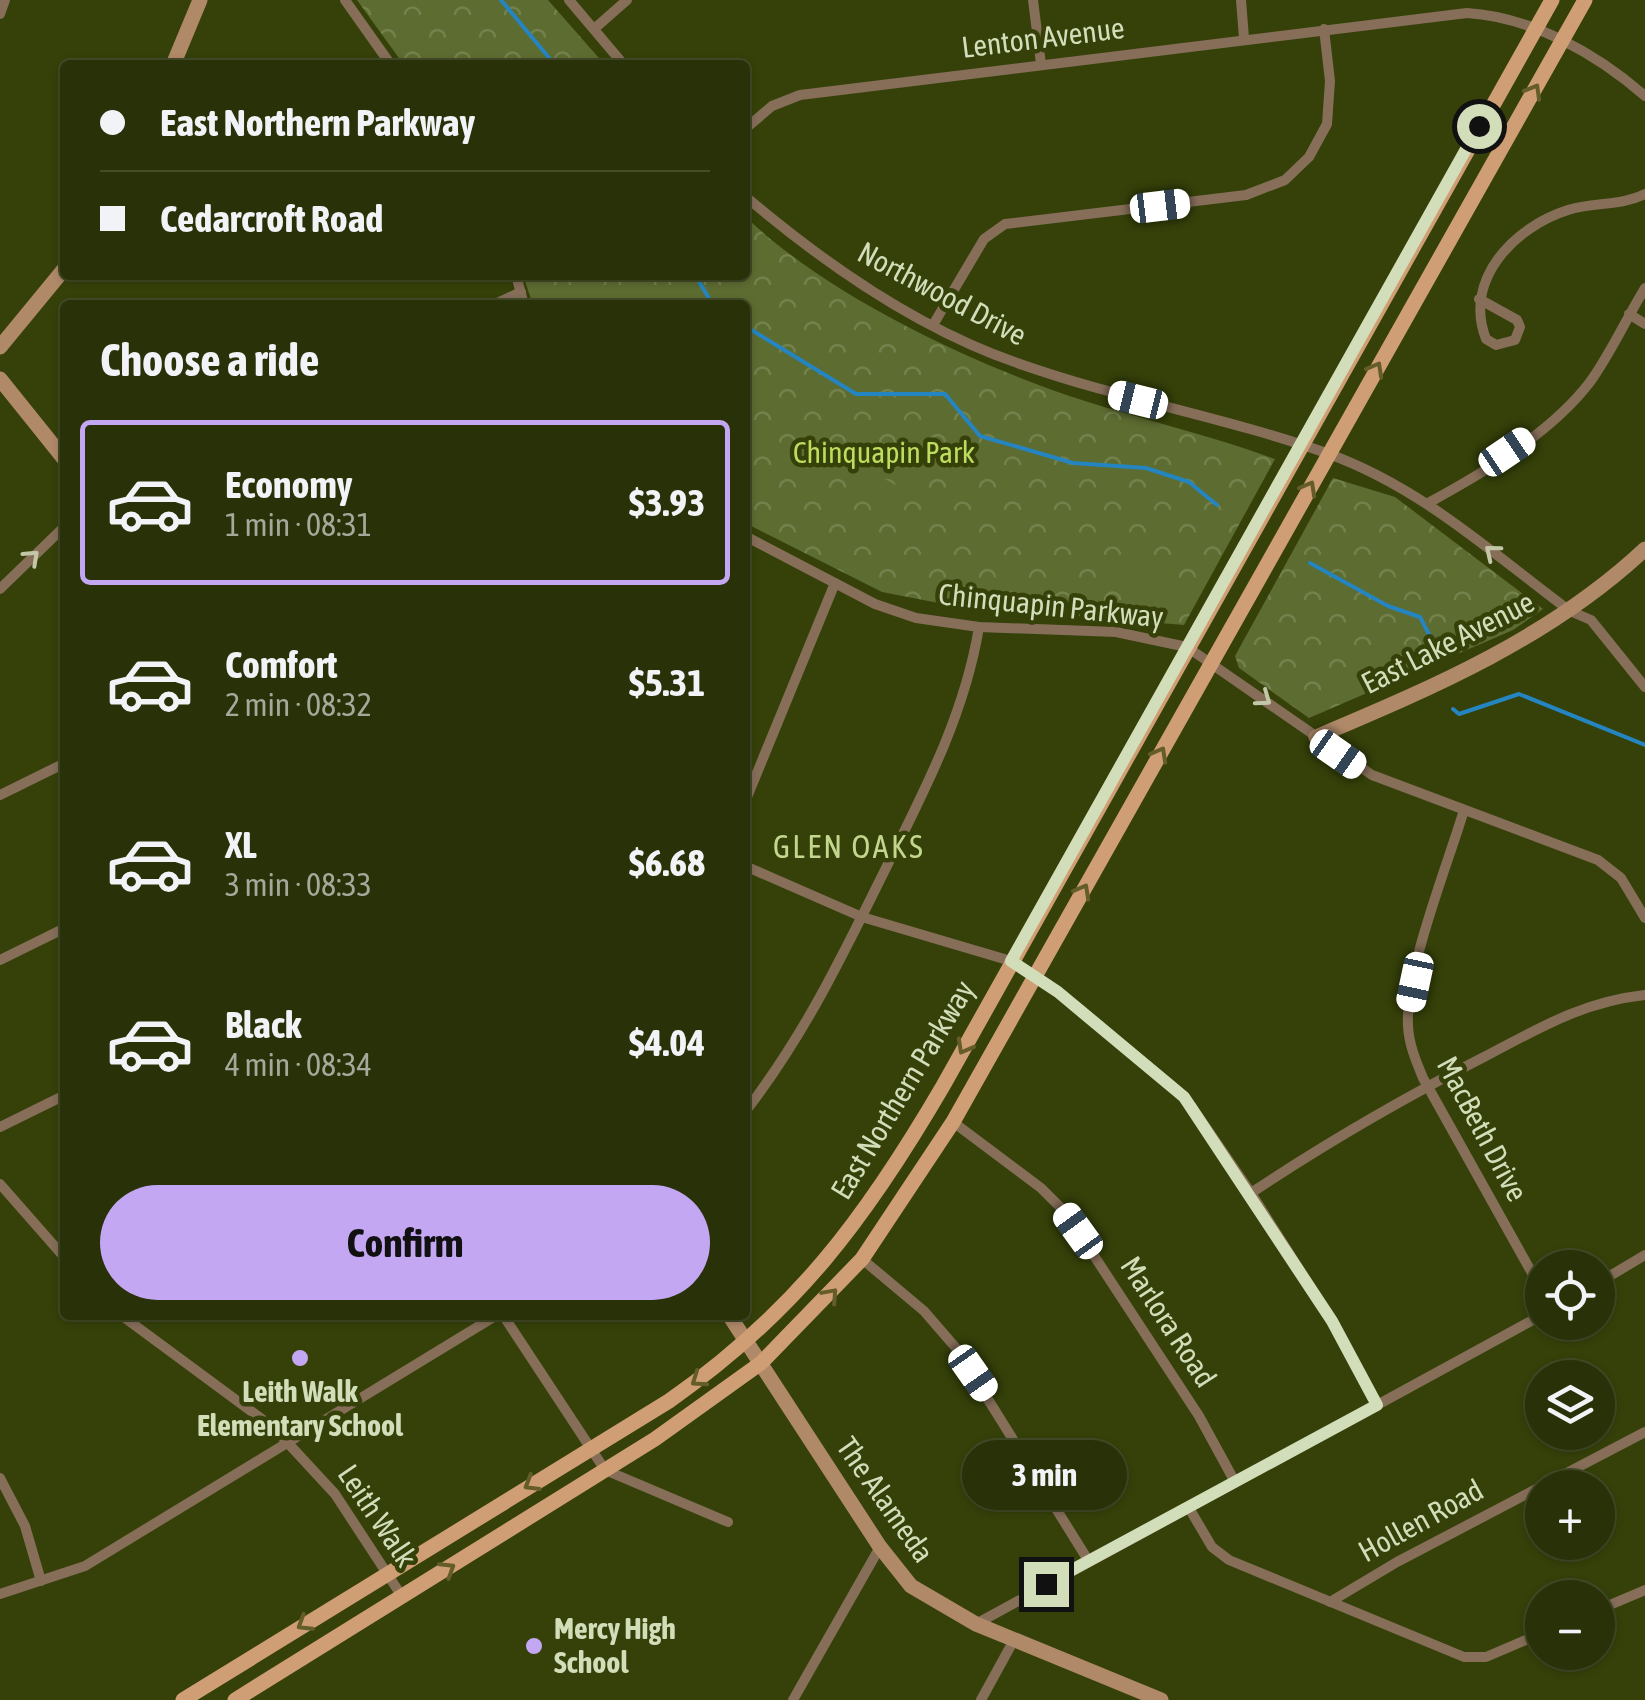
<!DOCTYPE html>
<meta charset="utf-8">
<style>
:root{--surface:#283107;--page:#303911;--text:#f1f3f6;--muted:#a5a99b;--line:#444c28;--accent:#c3a7f2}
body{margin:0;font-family:"Asap Condensed",sans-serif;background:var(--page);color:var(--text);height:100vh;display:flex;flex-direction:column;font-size:38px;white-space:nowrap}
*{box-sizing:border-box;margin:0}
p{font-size:32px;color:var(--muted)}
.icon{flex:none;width:55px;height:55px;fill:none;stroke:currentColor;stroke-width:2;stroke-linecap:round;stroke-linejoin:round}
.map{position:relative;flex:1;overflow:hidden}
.panel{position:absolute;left:60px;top:300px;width:690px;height:1020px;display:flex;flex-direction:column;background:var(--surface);border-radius:10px;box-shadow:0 2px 8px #0004,0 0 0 2px var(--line)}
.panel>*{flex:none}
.hud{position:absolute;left:60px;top:60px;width:690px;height:220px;border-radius:10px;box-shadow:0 2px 8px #0004,0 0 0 2px var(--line);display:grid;align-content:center;height:220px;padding:0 40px;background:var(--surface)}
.controls{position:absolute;left:1525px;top:1250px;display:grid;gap:20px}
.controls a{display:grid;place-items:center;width:90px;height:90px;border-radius:50%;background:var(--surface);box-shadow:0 2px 8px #0004,0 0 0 2px var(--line);font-size:50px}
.end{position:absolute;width:45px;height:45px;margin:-22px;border:12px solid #d2ddba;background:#111;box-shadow:0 0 0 5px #111}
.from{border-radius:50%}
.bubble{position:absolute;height:70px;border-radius:35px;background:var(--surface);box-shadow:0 2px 8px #0004,0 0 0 2px var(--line);font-size:32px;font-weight:700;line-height:70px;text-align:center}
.car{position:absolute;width:30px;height:60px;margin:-30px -15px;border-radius:12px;box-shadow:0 0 8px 2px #0007;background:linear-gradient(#fff 24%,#345 0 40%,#fff 0 76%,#345 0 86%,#fff 0)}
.hud b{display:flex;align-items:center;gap:35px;height:95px;font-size:38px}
.hud b+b{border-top:2px solid var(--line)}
.hud i{width:25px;height:25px;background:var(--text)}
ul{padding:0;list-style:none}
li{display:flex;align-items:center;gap:30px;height:165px;margin:0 20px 15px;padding:0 20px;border:5px solid transparent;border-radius:10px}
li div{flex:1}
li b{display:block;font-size:38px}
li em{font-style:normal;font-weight:700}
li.selected{border-color:var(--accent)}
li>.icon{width:90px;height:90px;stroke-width:1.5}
h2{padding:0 40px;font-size:45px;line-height:120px}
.button{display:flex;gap:20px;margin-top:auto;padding:20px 40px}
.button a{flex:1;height:115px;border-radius:60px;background:var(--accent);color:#111;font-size:40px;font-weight:700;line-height:115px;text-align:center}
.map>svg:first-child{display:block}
.park{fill:url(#park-crowns)}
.pitch{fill:#5d6c31}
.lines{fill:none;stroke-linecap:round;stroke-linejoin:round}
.stream{stroke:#2585c0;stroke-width:4}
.street{stroke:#866e59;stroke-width:10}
.secondary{stroke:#b08969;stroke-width:15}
.primary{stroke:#d09e74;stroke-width:15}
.oneway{stroke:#645d29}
.oneway2{stroke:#c3c7a7}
.route{stroke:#d2ddba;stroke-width:12}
.poi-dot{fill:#c3a7f2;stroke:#354109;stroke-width:4}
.labels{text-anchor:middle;stroke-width:9;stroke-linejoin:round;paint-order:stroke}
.street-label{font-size:30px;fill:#d2ddba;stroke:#354109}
.park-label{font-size:30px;fill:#bedc60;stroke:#354109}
.poi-label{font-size:30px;font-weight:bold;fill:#d2ddba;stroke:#354109}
.neighbourhood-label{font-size:32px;letter-spacing:2.5px;fill:#c2d68e;stroke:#354109}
</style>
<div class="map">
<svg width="1645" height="1700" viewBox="0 0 1645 1700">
<defs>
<pattern id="park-crowns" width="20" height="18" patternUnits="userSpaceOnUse" patternTransform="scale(2.5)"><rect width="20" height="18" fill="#5d6c31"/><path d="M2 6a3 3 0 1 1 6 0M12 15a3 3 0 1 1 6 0" fill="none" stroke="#73814d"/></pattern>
</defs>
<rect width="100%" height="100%" fill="#354109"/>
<g class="park">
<path d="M357,0H548L605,65H404Z"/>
<path d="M745,216C825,295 978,367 1085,401C1148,421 1212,436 1275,459L1184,625L949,605L882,592L745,523V305H533L523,275H745Z"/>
<path d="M1333,478L1395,497L1543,609L1513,630L1309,718L1239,668L1235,656Z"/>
</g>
<g class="pitch">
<path d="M862,466L904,490L890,516L849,492Z"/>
<path d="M1165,558L1180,570L1170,610L1128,605L1122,591C1129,567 1140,557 1165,558Z"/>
<path d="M1393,647L1404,674L1345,699L1334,672Z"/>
</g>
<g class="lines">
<g class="stream">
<path d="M501,0L555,65"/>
<path d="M695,275L713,305"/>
<path d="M745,326L856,394H945L980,436L1073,463L1146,468L1189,482L1217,505"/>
<path d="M1310,563L1388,606L1420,617L1433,642L1435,659"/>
<path d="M1453,709L1459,714L1519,694L1645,745"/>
</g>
<g class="street">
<path d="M345,0L391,65"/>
<path d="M569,0L624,65"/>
<path d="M1033,0L1041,64"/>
<path d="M1241,0L1244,38"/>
<path d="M0,14L5,0"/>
<path d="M594,29L627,0"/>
<path d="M745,129L772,106L800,95L1467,13C1532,17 1597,54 1645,96"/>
<path d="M745,196C826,265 921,331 1023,365C1123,400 1229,418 1329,454C1422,488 1492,553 1570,611L1591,620L1645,687"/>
<path d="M516,275L524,305"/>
<path d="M1479,299L1517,320L1520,327L1515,340L1496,345L1486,339C1463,280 1514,227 1568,210C1594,202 1621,206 1645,194"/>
<path d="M493,305L521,292"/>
<path d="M1629,314L1645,324"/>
<path d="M933,325L984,239L1005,224L1246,195L1285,180L1309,157L1327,124L1330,81L1324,29"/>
<path d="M1430,502C1485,472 1552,432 1590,382C1611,353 1626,319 1645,288"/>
<path d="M745,536L875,604L916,618L979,627L1116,632L1187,647L1372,775L1598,860L1621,878L1645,918"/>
<path d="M0,589L65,526"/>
<path d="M0,795L65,763"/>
<path d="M745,802L835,583"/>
<path d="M1464,810C1447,867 1405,970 1408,1026C1409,1045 1416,1061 1423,1078L1542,1291"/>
<path d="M745,866L862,917L1011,961L1048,984L1171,1085L1192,1107L1251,1193L1332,1321L1377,1405"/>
<path d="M0,960L65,928"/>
<path d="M745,1112C801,1040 839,963 879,882C920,799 964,719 979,627"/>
<path d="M953,1122L1041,1188L1066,1213L1199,1416L1235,1482"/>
<path d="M0,1127L65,1095"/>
<path d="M0,1184L65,1258"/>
<path d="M1251,1193C1326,1143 1402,1099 1482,1058C1538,1029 1581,1002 1645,995"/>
<path d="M862,1259L924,1311L956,1348L1088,1560"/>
<path d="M1598,1283L1645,1255"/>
<path d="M121,1315L274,1428L335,1494L403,1598"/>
<path d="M503,1315L605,1470L728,1522"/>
<path d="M0,1478L25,1526L41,1581"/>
<path d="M1189,1508L1212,1547L1229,1560L1464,1657H1486L1542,1633"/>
<path d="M0,1594L85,1566L497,1315"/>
<path d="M1330,1602L1397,1562L1645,1432"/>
<path d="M1598,1610L1645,1590"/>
<path d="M976,1624L1542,1315"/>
<path d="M793,1700L880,1547"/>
<path d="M981,1700L1014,1640"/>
</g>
<g class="secondary">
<path d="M173,65L200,0"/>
<path d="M0,347L65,268"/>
<path d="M0,379L65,460"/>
<path d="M1316,737C1434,687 1550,638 1645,549"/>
<path d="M729,1315L880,1547L911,1586L976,1624L1161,1700"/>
</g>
<g class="primary">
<path d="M183,1700L669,1401C796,1312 866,1218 943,1086L1552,0"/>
<path d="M235,1700L655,1439L761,1363L862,1259L953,1122L1585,0"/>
</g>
</g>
<defs><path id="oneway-chevron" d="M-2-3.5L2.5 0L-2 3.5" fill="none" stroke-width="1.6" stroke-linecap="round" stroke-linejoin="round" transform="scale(2.5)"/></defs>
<g class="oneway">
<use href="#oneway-chevron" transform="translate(1534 91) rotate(-60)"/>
<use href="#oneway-chevron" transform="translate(1376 369) rotate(-61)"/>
<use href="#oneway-chevron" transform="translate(1309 488) rotate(-61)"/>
<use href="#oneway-chevron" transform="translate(1160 754) rotate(-61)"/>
<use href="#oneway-chevron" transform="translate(1083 891) rotate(-61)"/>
<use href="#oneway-chevron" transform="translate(964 1047) rotate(119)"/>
<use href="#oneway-chevron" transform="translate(831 1295) rotate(-48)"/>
<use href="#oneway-chevron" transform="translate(698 1380) rotate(145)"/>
<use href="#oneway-chevron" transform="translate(531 1484) rotate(149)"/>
<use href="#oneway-chevron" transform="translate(448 1569) rotate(-32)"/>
<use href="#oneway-chevron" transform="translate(304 1624) rotate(148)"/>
</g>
<g class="oneway2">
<use href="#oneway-chevron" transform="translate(1492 552) rotate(-141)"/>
<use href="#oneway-chevron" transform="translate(32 557) rotate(-43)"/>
<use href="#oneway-chevron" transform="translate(1264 699) rotate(36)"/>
</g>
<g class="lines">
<path class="route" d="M1046,1584L1377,1405L1332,1321L1184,1097L1058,992L1011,961L1479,126"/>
</g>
<g class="poi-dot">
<circle cx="300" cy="1358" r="10"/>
<circle cx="534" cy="1646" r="10"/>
</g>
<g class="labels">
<g class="street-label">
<text transform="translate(1043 38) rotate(-7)" y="10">Lenton Avenue</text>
<text transform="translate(942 294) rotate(28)" y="10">Northwood Drive</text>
<text transform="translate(1051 606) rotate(6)" y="10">Chinquapin Parkway</text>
<text transform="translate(1448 643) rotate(-27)" y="10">East Lake Avenue</text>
<text transform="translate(903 1090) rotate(-59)" y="10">East Northern Parkway</text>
<text transform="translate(1482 1129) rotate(62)" y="10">MacBeth Drive</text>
<text transform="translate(1168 1322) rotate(57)" y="10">Marlora Road</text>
<text transform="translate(885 1500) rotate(55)" y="10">The Alameda</text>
<text transform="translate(377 1516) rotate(56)" y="10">Leith Walk</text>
<text transform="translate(1421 1521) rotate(-29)" y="10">Hollen Road</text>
</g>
<g class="park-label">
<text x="884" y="463">Chinquapin Park</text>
</g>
<g class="poi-label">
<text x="300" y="1402">Leith Walk<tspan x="300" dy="34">Elementary School</tspan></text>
<text x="554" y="1639" text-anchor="start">Mercy High<tspan x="554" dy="34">School</tspan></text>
</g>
<g class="neighbourhood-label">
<text x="849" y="858">GLEN OAKS</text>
</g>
</g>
</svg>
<div class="controls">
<a><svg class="icon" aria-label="locate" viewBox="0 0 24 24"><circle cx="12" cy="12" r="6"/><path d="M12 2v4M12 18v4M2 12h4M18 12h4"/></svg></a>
<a><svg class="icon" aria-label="layers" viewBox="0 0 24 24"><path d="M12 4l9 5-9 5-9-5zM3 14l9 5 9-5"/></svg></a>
<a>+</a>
<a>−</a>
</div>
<i class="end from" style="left:1479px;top:126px"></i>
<i class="end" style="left:1046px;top:1584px"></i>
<div class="bubble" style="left:962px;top:1440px;width:165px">3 min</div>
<i class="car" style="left:1160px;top:206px;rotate:83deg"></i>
<i class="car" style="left:1138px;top:400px;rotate:284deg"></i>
<i class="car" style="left:1507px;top:452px;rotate:56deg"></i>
<i class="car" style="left:1338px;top:754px;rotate:125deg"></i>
<i class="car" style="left:1415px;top:982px;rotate:192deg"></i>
<i class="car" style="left:1078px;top:1231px;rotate:324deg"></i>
<i class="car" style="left:973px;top:1373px;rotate:145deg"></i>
<div class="hud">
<b><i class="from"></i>East Northern Parkway</b>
<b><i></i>Cedarcroft Road</b>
</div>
<section class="panel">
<h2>Choose a ride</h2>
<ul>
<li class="selected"><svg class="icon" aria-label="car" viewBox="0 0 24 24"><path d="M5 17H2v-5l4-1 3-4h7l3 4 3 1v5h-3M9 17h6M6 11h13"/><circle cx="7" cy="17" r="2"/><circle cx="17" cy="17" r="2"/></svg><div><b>Economy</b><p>1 min · 08:31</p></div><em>$3.93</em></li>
<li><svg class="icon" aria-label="car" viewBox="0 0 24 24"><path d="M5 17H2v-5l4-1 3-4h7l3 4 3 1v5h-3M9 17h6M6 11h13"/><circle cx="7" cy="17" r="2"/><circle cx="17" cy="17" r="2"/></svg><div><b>Comfort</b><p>2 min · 08:32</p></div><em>$5.31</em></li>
<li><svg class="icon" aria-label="car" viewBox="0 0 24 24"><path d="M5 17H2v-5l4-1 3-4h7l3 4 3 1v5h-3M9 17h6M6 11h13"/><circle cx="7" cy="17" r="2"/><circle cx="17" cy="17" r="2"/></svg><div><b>XL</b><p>3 min · 08:33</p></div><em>$6.68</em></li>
<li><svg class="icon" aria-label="car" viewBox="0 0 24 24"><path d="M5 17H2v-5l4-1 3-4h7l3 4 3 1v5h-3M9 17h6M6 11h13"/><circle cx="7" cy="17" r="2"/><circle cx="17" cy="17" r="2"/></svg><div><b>Black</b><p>4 min · 08:34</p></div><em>$4.04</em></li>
</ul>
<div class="button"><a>Confirm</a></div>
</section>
</div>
